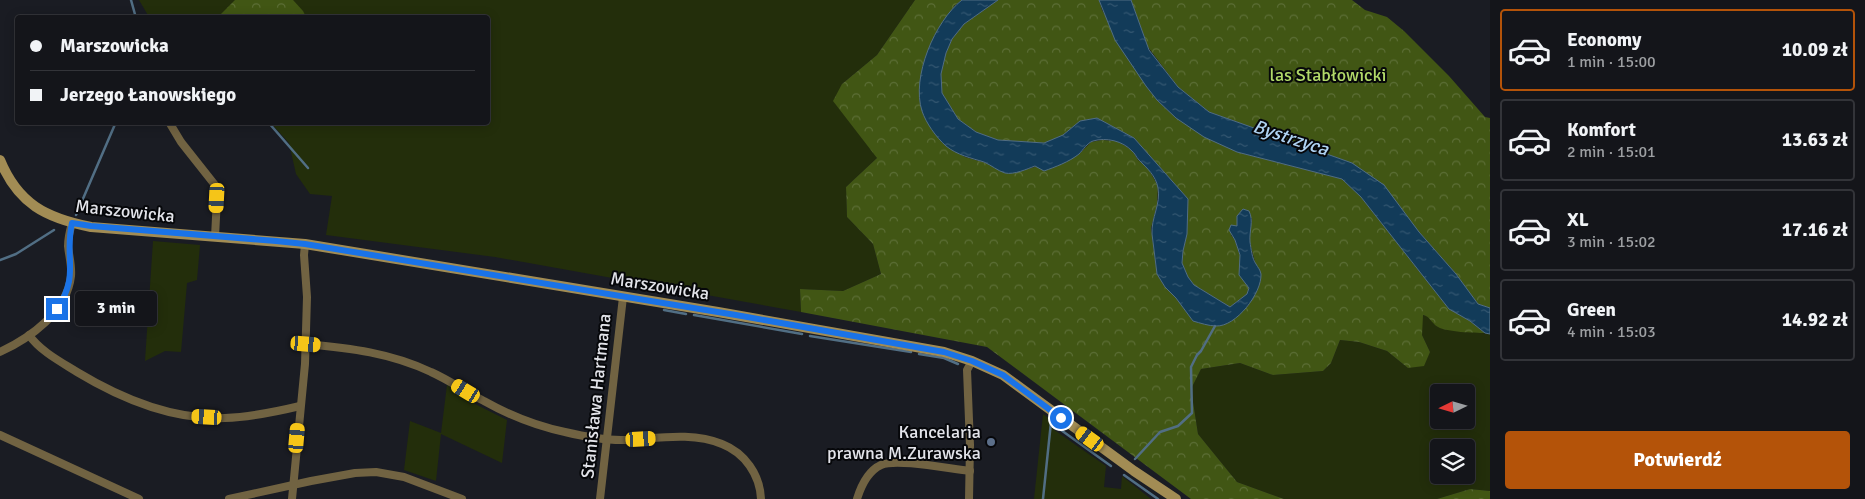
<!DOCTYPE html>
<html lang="pl">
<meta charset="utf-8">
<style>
:root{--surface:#14151a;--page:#1d1e23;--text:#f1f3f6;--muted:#9d9fa2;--line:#333439;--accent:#b45309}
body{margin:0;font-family:Signika,sans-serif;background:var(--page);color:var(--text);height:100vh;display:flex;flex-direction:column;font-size:19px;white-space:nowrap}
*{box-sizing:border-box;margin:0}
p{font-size:16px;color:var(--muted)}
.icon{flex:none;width:28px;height:28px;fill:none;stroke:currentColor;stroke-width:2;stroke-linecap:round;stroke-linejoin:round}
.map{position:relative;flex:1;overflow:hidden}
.drawer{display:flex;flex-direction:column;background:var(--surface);width:375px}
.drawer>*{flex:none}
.guide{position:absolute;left:15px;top:15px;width:475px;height:110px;border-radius:5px;box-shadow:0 2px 12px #0003,0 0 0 1px var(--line);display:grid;align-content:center;height:110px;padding:0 15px;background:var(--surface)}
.needle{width:32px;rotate:265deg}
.controls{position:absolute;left:1430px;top:384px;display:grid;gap:10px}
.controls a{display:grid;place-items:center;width:45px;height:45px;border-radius:5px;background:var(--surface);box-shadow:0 2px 12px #0003,0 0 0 1px var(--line);font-size:25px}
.end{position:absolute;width:22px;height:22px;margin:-11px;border:6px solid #1a73e8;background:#fff;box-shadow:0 0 0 2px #fff}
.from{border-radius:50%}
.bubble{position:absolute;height:35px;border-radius:5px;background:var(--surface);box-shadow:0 2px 12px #0003,0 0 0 1px var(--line);font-size:16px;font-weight:700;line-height:35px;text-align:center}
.car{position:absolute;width:15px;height:30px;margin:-15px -8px;border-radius:6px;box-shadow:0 0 4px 1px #0007;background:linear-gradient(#f5c518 24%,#345 0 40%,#f5c518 0 76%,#345 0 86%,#f5c518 0)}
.guide b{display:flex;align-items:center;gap:18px;height:48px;font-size:19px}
.guide b+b{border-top:1px solid var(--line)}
.guide i{width:12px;height:12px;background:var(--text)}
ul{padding:9px 0 0;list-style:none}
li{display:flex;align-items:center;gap:15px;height:82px;margin:0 10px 8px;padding:0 5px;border:2px solid var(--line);border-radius:5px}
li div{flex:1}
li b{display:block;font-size:19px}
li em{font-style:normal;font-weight:700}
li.selected{border-color:var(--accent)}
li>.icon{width:45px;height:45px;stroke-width:1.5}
.button{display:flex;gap:10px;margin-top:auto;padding:10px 15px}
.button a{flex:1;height:58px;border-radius:5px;background:var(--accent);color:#fff;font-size:20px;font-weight:700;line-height:58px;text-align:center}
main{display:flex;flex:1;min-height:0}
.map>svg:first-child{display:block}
.grass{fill:#232e0b;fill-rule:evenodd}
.forest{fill:url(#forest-crowns)}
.water{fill:url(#water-ripples);stroke:#516e84}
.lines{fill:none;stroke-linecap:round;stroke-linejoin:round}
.stream{stroke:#516e84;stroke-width:2.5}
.street{stroke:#716342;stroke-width:8}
.secondary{stroke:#a28c54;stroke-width:10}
.route{stroke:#1a73e8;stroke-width:6}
.service-dot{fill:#5c6f8a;stroke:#06070a;stroke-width:2}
.labels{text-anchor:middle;stroke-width:4;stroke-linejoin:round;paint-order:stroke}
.park-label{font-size:18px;fill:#b1d969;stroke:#06070a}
.street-label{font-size:18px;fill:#e3e4ea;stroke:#06070a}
.poi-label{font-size:18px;fill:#e3e4ea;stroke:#06070a;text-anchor:end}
.water-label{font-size:19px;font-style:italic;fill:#afd3f3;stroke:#06070a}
</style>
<main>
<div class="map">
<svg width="1490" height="499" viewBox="0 0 1490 499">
<defs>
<pattern id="forest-crowns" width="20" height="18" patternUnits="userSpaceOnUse" patternTransform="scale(1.25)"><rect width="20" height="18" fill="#415614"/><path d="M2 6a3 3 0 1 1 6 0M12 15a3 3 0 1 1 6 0" fill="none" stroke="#5c6e36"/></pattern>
<pattern id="water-ripples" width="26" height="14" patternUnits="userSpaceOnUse" patternTransform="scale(1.25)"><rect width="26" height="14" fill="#123b59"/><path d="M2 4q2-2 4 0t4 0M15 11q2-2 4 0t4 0" fill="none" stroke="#345771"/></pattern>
</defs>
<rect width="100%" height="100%" fill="#1a1c23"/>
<g class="grass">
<path d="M139,0H915L877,55L842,84L877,158L846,187L847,217L873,244L881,274L843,291L800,289L801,312L495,257L326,235L332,196L310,194L296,174L289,143L271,123L488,122V18L149,17Z"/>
<path d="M153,241L200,245L197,280L187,283L181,352L165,351L145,361Z"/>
<path d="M1422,315L1427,316L1438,327L1490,334V491L1470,489L1437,499H1284L1237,482L1198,434L1191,389L1201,369L1240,363L1273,375L1323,371L1331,363L1340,340L1359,342L1387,351L1408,368L1430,352L1422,335ZM1439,392H1466V420H1439ZM1439,448H1466V475H1439Z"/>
<path d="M447,385L477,405L507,420L502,463L441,434L436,481L404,470L410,421L441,433Z"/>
<path d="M1043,414L1053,421V429L1106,466L1104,487L1121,489L1122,476L1151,499H1034Z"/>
</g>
<g class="forest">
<path d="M235,0H293L303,11L306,17H224L221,14Z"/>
<path d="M915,0H962L954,6L931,128L946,146L965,157L986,163L1006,173L1024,170L1078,155L1091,142L1102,140L1117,141L1132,150L1138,160L1148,168L1158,186L1157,205L1151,228L1157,274L1165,287L1176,298L1193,321L1248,306L1256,266L1250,243V231L1252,218L1237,226L1231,235L1235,240L1240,256V275L1249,288L1247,294L1230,307L1194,285L1188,277L1182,263L1183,251L1187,234L1188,199L1134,138L1097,118L1080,121L1063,135L1044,143L998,140L976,132L958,119L942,93L941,74L946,53L952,39L964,24L998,0H1099L1102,10L1146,86L1157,100L1176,118L1237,152L1342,179L1361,197L1449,309L1470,321L1485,333C1474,333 1447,332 1438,327C1431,323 1430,316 1423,315L1422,335L1430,352L1424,366L1408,368L1387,351L1359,342L1340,340L1331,363L1323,371L1273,375L1240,363L1201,369L1191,389L1198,434L1237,482L1284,499H1191L987,347L801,312L800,289L843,291L881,274L873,244L847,217L846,187L877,158L833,101L842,84L877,55Z"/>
<path d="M1131,0H1352L1365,10L1387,17L1404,31L1449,76L1485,117L1490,118V308L1478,304L1456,274L1419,232L1352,163L1209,112L1178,87L1148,47Z"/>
<path d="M1470,489L1490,491V499H1437Z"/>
</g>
<g class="water">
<path d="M962,0H998L964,24L952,39L946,53L941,74L942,93L958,119L976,132L998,140L1044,143L1063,135L1080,121L1097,118L1134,138L1188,199L1187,234L1183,251L1182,263L1188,277L1194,285L1230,307L1247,294L1249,288L1239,275L1240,255L1235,240L1229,230L1231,225L1237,226V216L1243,209L1249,211C1254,221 1249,231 1250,242C1251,248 1252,259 1256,264C1258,268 1260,269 1261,274C1262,293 1236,327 1216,326C1209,326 1200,323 1193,321L1176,298L1165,287L1157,274L1152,234C1151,218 1161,204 1158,188C1156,176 1147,168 1139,160C1136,157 1135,153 1132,151C1123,141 1106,137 1093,141C1087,143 1083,150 1079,154C1069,162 1055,167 1044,171L1035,166C1027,169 1014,175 1005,173C998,171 991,165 984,162C971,158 957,155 946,146C936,137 926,123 922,111C911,77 935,21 962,0Z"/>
<path d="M1099,0H1131L1149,50L1178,87L1209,112L1352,163L1384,185L1419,232L1456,274L1478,304L1490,308V334L1485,333L1470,321L1449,309L1361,197L1342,179L1237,152L1204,137L1176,118L1157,100L1146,86L1115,40Z"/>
</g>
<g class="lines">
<g class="stream">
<path d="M131,0L136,18"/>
<path d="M268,122L308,168"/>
<path d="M76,215L116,122"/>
<path d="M0,260L16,254L54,230"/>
<path d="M664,310L686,314"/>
<path d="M694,315L802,334"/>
<path d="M810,336L911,352"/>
<path d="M919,354L944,358L958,364"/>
<path d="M1061,430L1111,466"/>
<path d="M1135,459L1160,432L1178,426L1192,413L1191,367L1197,355L1201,351L1215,326"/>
<path d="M1124,475L1158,499"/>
<path d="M1043,499L1051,422"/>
</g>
<g class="street">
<path d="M169,122L181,142L215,185L217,198L215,237"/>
<path d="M29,335C40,351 61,362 77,372C120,398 173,420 225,418C250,417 275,412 300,406"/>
<path d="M306,344C350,348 391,353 431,372C449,380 466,392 484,401C509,415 536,426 565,432C582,436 603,440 621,440C654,439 691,431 722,444C745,453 760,475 761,499"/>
<path d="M0,352C30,338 67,312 71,276C72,266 69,256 68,246C68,238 70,230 72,223"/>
<path d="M0,435L139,499"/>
<path d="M229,499L311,481L355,473L376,472L404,477L462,499"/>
<path d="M292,499L305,364L307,297L304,255L305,244"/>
<path d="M600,499L623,297"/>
<path d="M857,499C861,486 868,471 881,465C897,458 950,469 970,471"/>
<path d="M969,499L970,445L967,370L972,361"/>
</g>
<path class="secondary" d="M0,160C18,204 46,218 91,227L305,244L718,312L944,352L972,361L1003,375L1134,471L1176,499"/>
</g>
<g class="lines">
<path class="route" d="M57,309C80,275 64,258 72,223L91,226L276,241L305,244L736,315L944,352L972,361L1003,375L1061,418"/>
</g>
<circle class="service-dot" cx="991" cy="442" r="5"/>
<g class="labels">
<g class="park-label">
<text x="1328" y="81">las Stabłowicki</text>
</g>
<g class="street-label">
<text transform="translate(125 211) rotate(6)" y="6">Marszowicka</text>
<text transform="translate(660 286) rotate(9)" y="6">Marszowicka</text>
<text transform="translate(596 396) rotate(-84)" y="6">Stanisława Hartmana</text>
</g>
<g class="poi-label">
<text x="981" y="438">Kancelaria<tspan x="981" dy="21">prawna M.Zurawska</tspan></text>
</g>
<g class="water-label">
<text transform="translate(1291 137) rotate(18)" y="7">Bystrzyca</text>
</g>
</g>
</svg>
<div class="controls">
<a><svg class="needle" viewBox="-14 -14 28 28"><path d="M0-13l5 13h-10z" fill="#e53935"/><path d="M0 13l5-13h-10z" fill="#9d9fa2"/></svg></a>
<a><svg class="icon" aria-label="layers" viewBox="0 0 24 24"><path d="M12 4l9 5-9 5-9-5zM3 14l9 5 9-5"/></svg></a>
</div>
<i class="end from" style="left:1061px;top:418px"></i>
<i class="end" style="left:57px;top:309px"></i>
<div class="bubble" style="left:75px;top:291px;width:82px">3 min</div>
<i class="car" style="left:217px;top:198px;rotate:183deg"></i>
<i class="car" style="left:306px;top:344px;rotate:95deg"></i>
<i class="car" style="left:466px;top:391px;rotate:301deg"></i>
<i class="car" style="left:207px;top:417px;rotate:273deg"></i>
<i class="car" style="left:297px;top:438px;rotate:5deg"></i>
<i class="car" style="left:641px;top:439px;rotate:87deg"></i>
<i class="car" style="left:1090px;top:439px;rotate:306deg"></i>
<div class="guide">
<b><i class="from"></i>Marszowicka</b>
<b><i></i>Jerzego Łanowskiego</b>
</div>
</div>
<section class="drawer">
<ul>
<li class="selected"><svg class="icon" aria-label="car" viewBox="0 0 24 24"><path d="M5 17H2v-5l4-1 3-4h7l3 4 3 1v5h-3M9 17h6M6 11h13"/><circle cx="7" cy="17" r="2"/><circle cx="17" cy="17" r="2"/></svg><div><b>Economy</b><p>1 min · 15:00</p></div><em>10.09 zł</em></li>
<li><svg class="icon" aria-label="car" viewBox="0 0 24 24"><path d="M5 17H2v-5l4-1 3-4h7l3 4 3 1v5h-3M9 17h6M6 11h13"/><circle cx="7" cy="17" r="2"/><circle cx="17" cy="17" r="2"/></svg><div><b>Komfort</b><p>2 min · 15:01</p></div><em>13.63 zł</em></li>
<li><svg class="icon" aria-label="car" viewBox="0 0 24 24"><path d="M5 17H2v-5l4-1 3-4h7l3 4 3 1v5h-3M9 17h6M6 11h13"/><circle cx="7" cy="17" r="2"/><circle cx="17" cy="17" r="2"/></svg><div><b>XL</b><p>3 min · 15:02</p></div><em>17.16 zł</em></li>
<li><svg class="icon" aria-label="car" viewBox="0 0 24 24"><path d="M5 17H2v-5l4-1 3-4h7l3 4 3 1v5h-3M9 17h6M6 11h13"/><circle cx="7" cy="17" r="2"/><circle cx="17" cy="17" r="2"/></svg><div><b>Green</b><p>4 min · 15:03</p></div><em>14.92 zł</em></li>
</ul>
<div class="button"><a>Potwierdź</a></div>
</section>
</main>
